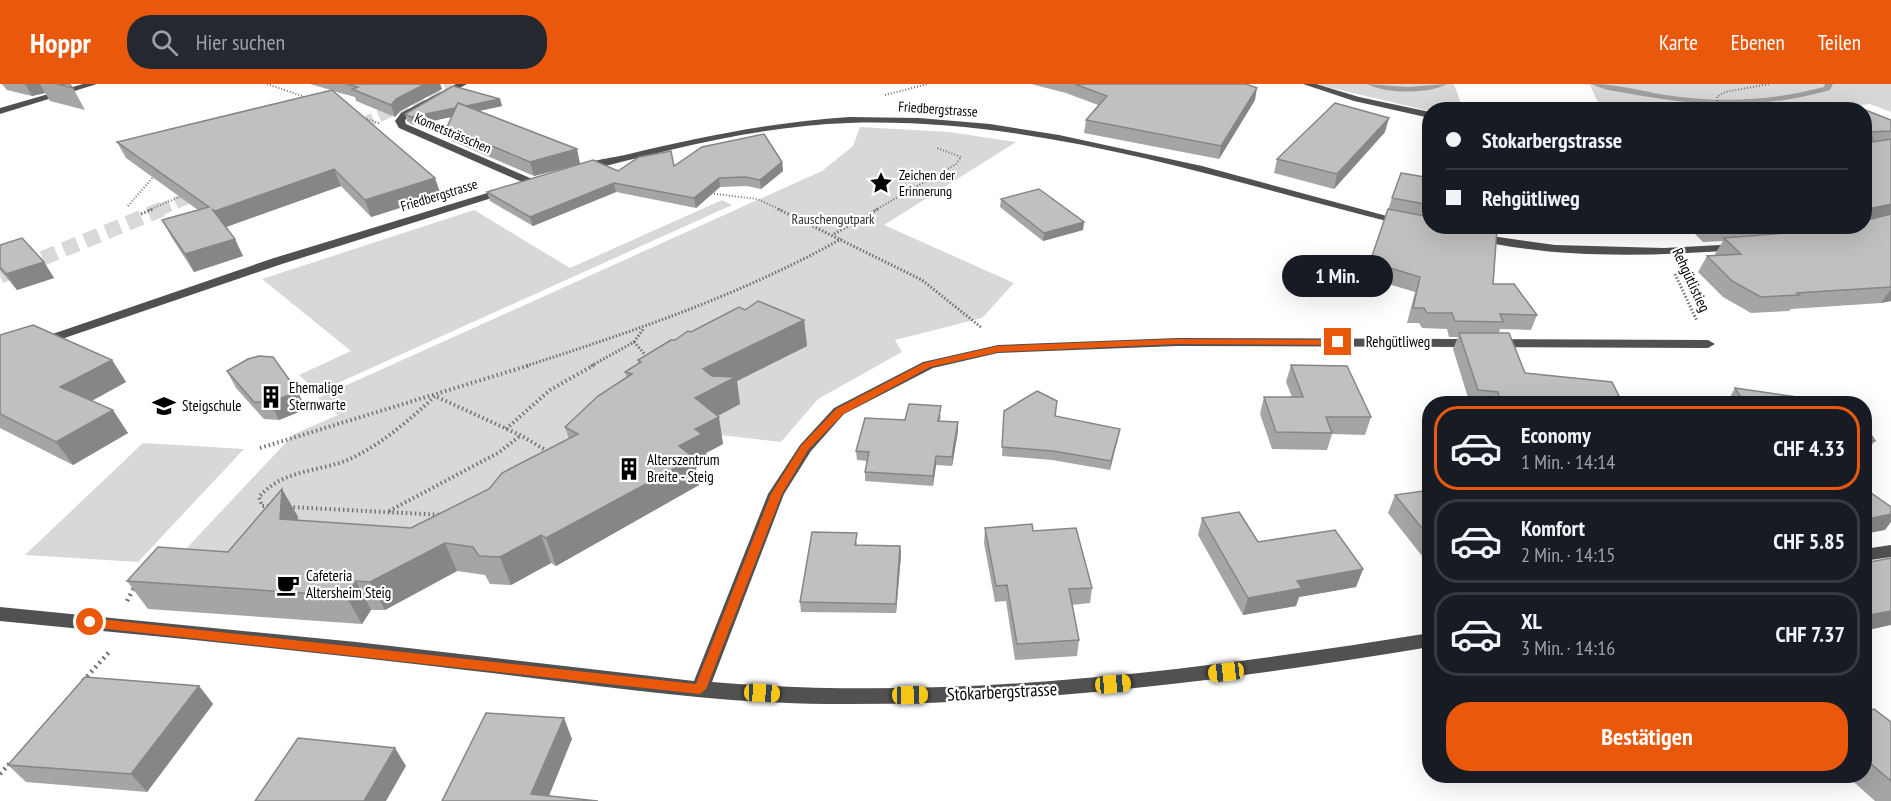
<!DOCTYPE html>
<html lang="de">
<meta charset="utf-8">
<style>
:root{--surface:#171b24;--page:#242831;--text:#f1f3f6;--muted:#9ea1a6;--line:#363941;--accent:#ea580c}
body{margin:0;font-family:"PT Sans Narrow",sans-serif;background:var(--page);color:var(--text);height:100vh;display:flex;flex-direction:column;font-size:22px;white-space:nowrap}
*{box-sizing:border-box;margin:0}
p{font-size:20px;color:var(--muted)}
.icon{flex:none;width:33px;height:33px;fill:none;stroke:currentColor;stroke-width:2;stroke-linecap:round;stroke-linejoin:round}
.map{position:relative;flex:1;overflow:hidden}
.side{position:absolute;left:1422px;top:312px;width:450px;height:387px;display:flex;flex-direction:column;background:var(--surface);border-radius:24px;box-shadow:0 6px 24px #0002}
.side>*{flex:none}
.top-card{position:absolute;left:1422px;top:18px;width:450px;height:132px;border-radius:24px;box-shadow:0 6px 24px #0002;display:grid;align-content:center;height:132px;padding:0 24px;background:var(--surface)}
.end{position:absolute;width:27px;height:27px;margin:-14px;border:8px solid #ea580c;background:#fff;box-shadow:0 0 0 3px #fff}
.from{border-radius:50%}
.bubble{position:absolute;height:42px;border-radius:21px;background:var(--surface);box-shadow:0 6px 24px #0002;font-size:20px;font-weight:700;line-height:42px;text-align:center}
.car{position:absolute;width:18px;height:36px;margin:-18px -9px;border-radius:8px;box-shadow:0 0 4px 2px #0007;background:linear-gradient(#f5c518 24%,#345 0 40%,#f5c518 0 76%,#345 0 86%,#f5c518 0)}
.top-card b{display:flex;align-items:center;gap:21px;height:57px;font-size:22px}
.top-card b+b{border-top:2px solid var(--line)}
.top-card i{width:15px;height:15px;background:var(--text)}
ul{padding:10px 0 0;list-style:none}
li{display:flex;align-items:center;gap:18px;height:84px;margin:0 12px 9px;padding:0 12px;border:3px solid var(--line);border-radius:24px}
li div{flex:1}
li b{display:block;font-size:22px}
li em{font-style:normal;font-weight:700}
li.selected{border-color:var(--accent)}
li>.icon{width:54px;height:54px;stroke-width:1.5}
.action{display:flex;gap:12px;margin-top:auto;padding:12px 24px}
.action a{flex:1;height:69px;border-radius:24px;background:var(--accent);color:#fff;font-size:24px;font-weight:700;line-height:69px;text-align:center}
header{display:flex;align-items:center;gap:36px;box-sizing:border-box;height:84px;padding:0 30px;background:var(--accent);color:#fff}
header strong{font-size:28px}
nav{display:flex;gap:33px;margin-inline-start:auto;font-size:21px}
.search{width:420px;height:54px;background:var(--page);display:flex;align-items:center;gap:15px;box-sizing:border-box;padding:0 21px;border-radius:24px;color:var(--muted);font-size:22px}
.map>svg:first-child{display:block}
.green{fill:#d8d8d8}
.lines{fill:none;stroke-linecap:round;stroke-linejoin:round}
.stream{fill:#9f9f9f;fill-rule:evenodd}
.highway-tunnel-far1{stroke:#d9d9d9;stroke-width:12;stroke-dasharray:12 6;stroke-linecap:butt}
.highway-tunnel{stroke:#d9d9d9;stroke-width:15;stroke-dasharray:15 8;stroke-linecap:butt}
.path-far3{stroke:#737373;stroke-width:2;stroke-dasharray:1 2;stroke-linecap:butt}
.path-far2{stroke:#737373;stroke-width:3;stroke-dasharray:1.5 2;stroke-linecap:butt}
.path-far1{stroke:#737373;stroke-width:4;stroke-dasharray:1.5 3;stroke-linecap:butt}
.path{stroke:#737373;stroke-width:4.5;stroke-dasharray:2 4;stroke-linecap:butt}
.minor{fill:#515151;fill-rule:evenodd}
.wall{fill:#a5a5a5}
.shaded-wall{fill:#868686}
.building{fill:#c0c0c0;stroke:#868686;stroke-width:1.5}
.route{fill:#ea580c}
.labels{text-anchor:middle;stroke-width:4.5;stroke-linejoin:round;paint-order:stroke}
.far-street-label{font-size:14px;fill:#000;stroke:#fff}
.far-poi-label{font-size:14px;fill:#000;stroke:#fff;text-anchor:start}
.far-park-label{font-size:14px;fill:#2f2f2f;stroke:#fff}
.street-label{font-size:15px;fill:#000;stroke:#fff}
.poi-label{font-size:15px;fill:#000;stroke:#fff;text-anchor:start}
.near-street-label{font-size:18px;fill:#000;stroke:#fff}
</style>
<header>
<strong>Hoppr</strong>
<div class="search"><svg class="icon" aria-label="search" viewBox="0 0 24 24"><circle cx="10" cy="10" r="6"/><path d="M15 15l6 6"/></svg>Hier suchen</div>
<nav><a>Karte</a><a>Ebenen</a><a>Teilen</a></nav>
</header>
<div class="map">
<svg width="1891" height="717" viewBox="0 0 1891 717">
<rect width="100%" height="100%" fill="#fff"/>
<g class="green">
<path d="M1315,0H1454L1463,25L1429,27Z"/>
<path d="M1581,0H1891V28L1870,20L1814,26L1601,25L1590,1Z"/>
<path d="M860,43L949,48L1016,58L884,141L1014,199L982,234L895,256L902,268L818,315L781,358L711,350L708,312L762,243L500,433L165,487L294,350L338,331L318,314L822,87L853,62Z"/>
<path d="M722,116L732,121L318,308L299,291L351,267L262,195L474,126L570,184Z"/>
<path d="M143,359L244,365L138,478L25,471Z"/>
</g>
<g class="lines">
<g class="stream">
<path d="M1367,0L1407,3L1447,0C1430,10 1385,10 1367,0Z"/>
<path d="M1592,0C1617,0 1641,7 1665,11C1719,19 1771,17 1824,3L1825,0H1833L1830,6C1762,25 1706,23 1637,11C1623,8 1604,7 1592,0Z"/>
</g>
<g class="highway-tunnel-far1">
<path d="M346,47L451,0"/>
<path d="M159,126L205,107"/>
</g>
<path class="highway-tunnel" d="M0,192L162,125"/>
<g class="path-far3">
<path d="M267,0L308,14"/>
<path d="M885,11L928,0"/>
<path d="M1718,26L1717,13L1725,8L1769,0"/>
<path d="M361,33L379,39"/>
<path d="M708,109L757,115L781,126"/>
<path d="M128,122L155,91"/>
<path d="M149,126L184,111"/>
<path d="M875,126L956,80L961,73L937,64"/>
</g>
<g class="path-far2">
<path d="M778,125L922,196L982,244"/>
<path d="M141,130L153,125"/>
<path d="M834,150L878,125"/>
<path d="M1675,190L1697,237"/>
<path d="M634,258L644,244"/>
<path d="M526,282C634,247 741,211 841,155"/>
<path d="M591,282L634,258L648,274"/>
</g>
<g class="path-far1">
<path d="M506,345L550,306L594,281"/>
<path d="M260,364L530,281"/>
<path d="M273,422H262L259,413C285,383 322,389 354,373C384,358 411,335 435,312L520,351L549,368"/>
<path d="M289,423L443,431"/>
<path d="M389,427L498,369L520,352"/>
</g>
<g class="path">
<path d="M127,517L135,502"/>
<path d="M83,597L110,567"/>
<path d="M0,690L10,679"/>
</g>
<g class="minor">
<path d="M83,0H97L0,30V24Z"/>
<path d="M456,0H467L407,33L405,37L406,40L537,97V101H529L399,44L395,37L401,29Z"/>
<path d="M1303,0H1316L1359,13L1430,28V34L1354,17Z"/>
<path d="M849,33L919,34L990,40L1059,51L1202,82L1409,138L1403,141C1221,96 1039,33 849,39C758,42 669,66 582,88L577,85C588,76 611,74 625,71C699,53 773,38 849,33Z"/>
<path d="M507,103L512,106L511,108L282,180L0,276V268L274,174Z"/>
<path d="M1477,150L1555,161L1664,164L1739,160L1745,163L1739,166C1652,172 1559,176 1473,155L1471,153Z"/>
<path d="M1177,254L1708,256L1715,260L1708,264L1177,262L998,269L933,284L844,330L811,367L784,410L712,598C952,618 1193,587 1430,549V563C1230,596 1029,622 826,620C708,619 591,600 474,587C316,568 158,552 0,537V523L356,558L694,597L768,410L800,361L834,324L923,278L998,261Z"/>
<path d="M1891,461V473L1864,477V465Z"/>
</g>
</g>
<g class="wall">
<path d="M2,0H69L73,4L85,26L50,17L45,9L32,12L7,6Z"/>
<path d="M310,0H440L442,5L400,27L395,33L356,17L355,13L333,7L441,111L371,133L341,102L226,143L243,172L194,188L172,154L162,136L198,126L126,74L117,58L331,6Z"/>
<path d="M1031,0H1246L1255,16L1219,75L1084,49L1086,36L1098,21L1066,9Z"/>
<path d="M500,15L502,22L479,27L577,65L580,80L534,92L452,57L447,43L452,33L413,41L407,37L405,30Z"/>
<path d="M1864,26L1891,36V217L1881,219L1791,225L1789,227L1751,229L1723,213L1698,188L1707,172H1717L1715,170L1723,157L1703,158L1687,142H1864Z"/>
<path d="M1385,48L1334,105L1274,89L1277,75Z"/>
<path d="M782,78L783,87L761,105L747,102L720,103L696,124L616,108L533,142L490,117L487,108L618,87Z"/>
<path d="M1430,94V142H1495L1494,145L1493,200L1537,231L1531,246L1500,245L1499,249L1525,289L1623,320H1470L1453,265L1458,253H1449L1447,245L1422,244L1419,239H1407L1415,208L1365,193L1392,114Z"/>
<path d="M1001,115L1084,138L1083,146L1043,157L1000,123Z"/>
<path d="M1554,142H1606L1604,148Z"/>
<path d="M0,161L44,178L54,194L17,206L0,186Z"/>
<path d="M745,226L804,236L807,262L737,297L740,320L718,332L723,360L706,369L708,378L696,384L699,401L556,482L551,479L511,501L490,500L485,491L457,487L385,526H371L362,540L148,525L127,497L228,468L282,405L298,433L297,437L411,444L489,405L569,355L565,343L627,294L625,288L638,280V276L691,248Z"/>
<path d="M0,250L112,276L126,298L92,317L128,349L73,381L0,344Z"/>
<path d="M1291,281L1371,333L1365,351L1332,350L1327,366L1272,365L1260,330L1264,313H1292L1286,298Z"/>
<path d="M227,287L306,325L279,336L264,335L236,304Z"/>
<path d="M1735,304L1846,320H1726Z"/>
<path d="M1004,327L1056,332L1118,354L1110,386L1052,376L1002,372Z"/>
<path d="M941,331L940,337L958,338V347L952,382L936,381L933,402L865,397V388L867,377L857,376L856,367L905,336Z"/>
<path d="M1864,340L1875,357L1864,371Z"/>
<path d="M1430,406V482L1388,429L1395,411Z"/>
<path d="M1202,434L1258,458L1363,485L1356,503L1299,513L1296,522L1243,531L1198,451Z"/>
<path d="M985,444L1033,447L1092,504L1090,519L1072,521L1079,556L1077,572L1015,576L1006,517L995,518L984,459Z"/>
<path d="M857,458V461L900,462L901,471L896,529L801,528L800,518Z"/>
<path d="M199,602L213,620L147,708L26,698L8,681Z"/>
<path d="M1864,628L1891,638V717H1875L1847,692H1864Z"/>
</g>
<g class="shaded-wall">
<path d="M25,0H40L45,9L32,12Z"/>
<path d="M425,0H440L442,5L400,27L395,33L391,21L396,15Z"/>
<path d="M1257,4L1255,16L1219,75L1221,62Z"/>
<path d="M500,15L502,22L413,41L411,33Z"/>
<path d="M1389,34L1385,48L1334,105L1337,90Z"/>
<path d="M577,65L580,80L534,92L530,78Z"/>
<path d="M782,78L783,87L761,105L760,96Z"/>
<path d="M334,85L341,102L223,144L215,127Z"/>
<path d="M435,94L441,111L371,133L365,116Z"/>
<path d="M719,94L720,103L696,124L694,114Z"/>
<path d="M614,99L616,108L533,142L530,133Z"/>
<path d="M1891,120V133L1864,140V126Z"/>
<path d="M1084,138L1083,146L1043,157L1044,149Z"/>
<path d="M1777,142H1846L1771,154Z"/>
<path d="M235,155L243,172L194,188L185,170Z"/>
<path d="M44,178L54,194L17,206L6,190Z"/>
<path d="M1891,205V217L1881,219Z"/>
<path d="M804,236L807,262L737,297L740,320L700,341L695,314L703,285Z"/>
<path d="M112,276L126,298L76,325L60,303Z"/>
<path d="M298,308L306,325L279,336L270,318Z"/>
<path d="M113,326L128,349L73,381L56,358Z"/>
<path d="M719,333L723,360L706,369L708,378L696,384L699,401L556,482L546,454L679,362L695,345Z"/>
<path d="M958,338V347L952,382V373Z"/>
<path d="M1120,345L1118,354L1110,386L1111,377Z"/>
<path d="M936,372V381L933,402V392Z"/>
<path d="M282,405L298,433L296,463L280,435Z"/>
<path d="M1891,430V438L1885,446L1864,450V436Z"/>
<path d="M541,451L551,479L511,501L500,473Z"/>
<path d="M445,459L457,487L385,526L370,498Z"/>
<path d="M900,462L901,471L896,529V520Z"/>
<path d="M1363,485L1356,503L1299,513L1296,522L1243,531L1248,514L1297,497Z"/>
<path d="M356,497L371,526L362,540L346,512Z"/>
<path d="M1891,527V541L1864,547V532Z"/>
<path d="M199,602L213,620L147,708L131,690Z"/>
<path d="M564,634L572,655L547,717L531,710Z"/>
<path d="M395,664L406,682L386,717H364Z"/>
</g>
<g class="building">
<path d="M57,0H69L73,4Z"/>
<path d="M346,0H425L396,15L391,21L352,5L358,3Z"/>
<path d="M1075,0H1246L1257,4L1221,62L1086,36L1107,12Z"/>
<path d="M453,2L500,15L466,22L458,19L455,24L411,33L405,30Z"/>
<path d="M332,6L435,94L365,116L334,85L215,127L212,125L235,155L185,170L162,136L209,123L117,58Z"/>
<path d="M458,19L577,65L530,78L447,43Z"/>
<path d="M1335,19L1389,34L1337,90L1277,75Z"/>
<path d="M1850,20L1891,36V47L1871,48L1873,58L1891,55V120L1864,126V26L1797,25Z"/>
<path d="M764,50L782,78L760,96L746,93L719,94L694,114L614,99L530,133L487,108L593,76L618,87L639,73L671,67L674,82L702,63Z"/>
<path d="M1401,89L1430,94V121L1392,114Z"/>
<path d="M1039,105L1084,138L1044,149L1001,115Z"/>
<path d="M1388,125L1430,133V142H1481L1497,145L1493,200H1514L1537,231L1500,230L1503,238L1455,237L1452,229H1427L1424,224H1413L1420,193L1370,178Z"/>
<path d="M1891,130V203L1797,209L1799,211L1761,213L1732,197L1707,172L1741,170L1724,154L1799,148L1831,142H1864V137Z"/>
<path d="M22,154L44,178L6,190L0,183V161Z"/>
<path d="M758,217L804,236L703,285L712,292L736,293L695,314L719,333L695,345L702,350L679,362L694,374L546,454L541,451L500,473L479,472L473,463L445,459L370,498L356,497L346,512L127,497L158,463L228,468L282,405L280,435L411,444L489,405L502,389L578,350L565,343L598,312L632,290L625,288L641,278L638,276L671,256H675L688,247L691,248L739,223L745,226Z"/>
<path d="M33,241L112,276L60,303L113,326L56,358L0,330V251Z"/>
<path d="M1459,249H1509L1525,289L1612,298L1623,320H1528L1500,316L1498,308L1478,306Z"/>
<path d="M259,272L273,273L298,308L270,318H254L227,287L248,275Z"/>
<path d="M1291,281L1347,282L1371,333H1326L1332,349L1276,348L1264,313H1303Z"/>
<path d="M1735,304L1846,320H1745Z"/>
<path d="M1037,307L1057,317L1055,332L1120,345L1111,377L1053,367L1002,363L1004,327Z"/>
<path d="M909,320L941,322L938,337L958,338L952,373L936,372L933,392L865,388L869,368L856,367L865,334L905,336Z"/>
<path d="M1864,340L1875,357L1864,355Z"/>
<path d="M1864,404L1891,423V430L1864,436Z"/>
<path d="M1430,406V454L1395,411Z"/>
<path d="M1239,428L1258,458L1335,446L1363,485L1297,497L1302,504L1248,514L1202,434Z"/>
<path d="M1032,440L1033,447L1076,444L1092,504L1069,505L1079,556L1017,560L1007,501L996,502L985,444Z"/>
<path d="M812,448L857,449L855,461L900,462L896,520L800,518Z"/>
<path d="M1891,474V527L1864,532V479Z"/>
<path d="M85,593L199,602L131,690L8,681Z"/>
<path d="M1874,625L1891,638V697L1864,674V628Z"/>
<path d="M486,629L564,634L531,710L598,717H442Z"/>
<path d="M298,654L395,664L364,717H255Z"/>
</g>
<path class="route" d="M1177,255L1338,256L1343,258L1338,261L1177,260L998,268L930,283L843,330L808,366L782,410L706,605L700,610L90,543L84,538L90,534L696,600L771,410L801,362L836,325L924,279L998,262Z"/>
<defs>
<g id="sight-bare" transform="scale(1.8)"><path d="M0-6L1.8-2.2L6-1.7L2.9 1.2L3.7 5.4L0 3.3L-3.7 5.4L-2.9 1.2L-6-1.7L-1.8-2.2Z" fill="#000" stroke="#fff" stroke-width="2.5" paint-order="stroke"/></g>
<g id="building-bare" transform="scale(1.8)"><path d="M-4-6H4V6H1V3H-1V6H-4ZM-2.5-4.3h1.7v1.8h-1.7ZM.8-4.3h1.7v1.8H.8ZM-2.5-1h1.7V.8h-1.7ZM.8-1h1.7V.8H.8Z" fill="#000" stroke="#fff" stroke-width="2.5" paint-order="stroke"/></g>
<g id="school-bare" transform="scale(1.8)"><path d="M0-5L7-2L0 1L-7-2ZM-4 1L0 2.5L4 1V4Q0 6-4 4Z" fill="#000" stroke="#fff" stroke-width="2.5" paint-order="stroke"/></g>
<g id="cafe-bare" transform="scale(1.8)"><path d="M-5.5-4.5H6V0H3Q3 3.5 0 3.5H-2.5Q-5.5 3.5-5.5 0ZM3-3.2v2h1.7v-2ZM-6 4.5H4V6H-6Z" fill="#000" stroke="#fff" stroke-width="2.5" paint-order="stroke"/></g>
</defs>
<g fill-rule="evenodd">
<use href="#sight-bare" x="881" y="99"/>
<use href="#building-bare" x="271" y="313"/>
<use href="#school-bare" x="164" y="322"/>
<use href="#building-bare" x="629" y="385"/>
<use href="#cafe-bare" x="288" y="501"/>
</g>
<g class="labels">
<g class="far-street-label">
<text transform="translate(938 25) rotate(4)" y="5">Friedbergstrasse</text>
<text transform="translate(453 49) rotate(23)" y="5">Kometsträsschen</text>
<text transform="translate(439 111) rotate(-17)" y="5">Friedbergstrasse</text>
</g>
<g class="far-poi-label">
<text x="899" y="96">Zeichen der<tspan x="899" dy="16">Erinnerung</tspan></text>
</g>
<g class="far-park-label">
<text x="833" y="140">Rauschengutpark</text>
</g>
<g class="street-label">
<text transform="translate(1691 196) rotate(65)" y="5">Rehgütlistieg</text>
<text x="1398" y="263">Rehgütliweg</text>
</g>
<g class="poi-label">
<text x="289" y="309">Ehemalige<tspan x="289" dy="17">Sternwarte</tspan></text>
<text x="182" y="327">Steigschule</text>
<text x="647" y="381">Alterszentrum<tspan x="647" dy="17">Breite - Steig</tspan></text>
<text x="306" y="497">Cafeteria<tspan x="306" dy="17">Altersheim Steig</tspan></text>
</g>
<g class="near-street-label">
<text transform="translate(1002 608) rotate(-3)" y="6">Stokarbergstrasse</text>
</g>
</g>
</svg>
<i class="end from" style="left:90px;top:538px"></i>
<i class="end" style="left:1338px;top:258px"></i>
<div class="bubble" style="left:1282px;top:171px;width:111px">1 Min.</div>
<i class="car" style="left:1226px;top:588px;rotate:263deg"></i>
<i class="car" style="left:1113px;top:600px;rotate:85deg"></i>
<i class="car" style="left:762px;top:609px;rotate:93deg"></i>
<i class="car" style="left:910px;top:611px;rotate:89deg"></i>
<div class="top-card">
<b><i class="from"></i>Stokarbergstrasse</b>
<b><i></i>Rehgütliweg</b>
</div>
<section class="side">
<ul>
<li class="selected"><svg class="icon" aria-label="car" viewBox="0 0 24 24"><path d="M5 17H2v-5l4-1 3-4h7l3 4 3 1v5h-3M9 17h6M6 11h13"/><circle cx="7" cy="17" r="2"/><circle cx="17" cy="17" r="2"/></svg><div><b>Economy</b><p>1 Min. · 14:14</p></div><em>CHF 4.33</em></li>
<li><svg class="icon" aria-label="car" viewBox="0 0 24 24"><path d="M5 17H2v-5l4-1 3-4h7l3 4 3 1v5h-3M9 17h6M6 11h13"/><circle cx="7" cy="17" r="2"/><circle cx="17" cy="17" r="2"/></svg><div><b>Komfort</b><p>2 Min. · 14:15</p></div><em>CHF 5.85</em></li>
<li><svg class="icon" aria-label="car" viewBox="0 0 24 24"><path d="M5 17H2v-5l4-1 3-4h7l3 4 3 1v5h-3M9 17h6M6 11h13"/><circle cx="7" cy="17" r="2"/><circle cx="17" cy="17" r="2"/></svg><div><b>XL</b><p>3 Min. · 14:16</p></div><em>CHF 7.37</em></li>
</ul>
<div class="action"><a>Bestätigen</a></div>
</section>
</div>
